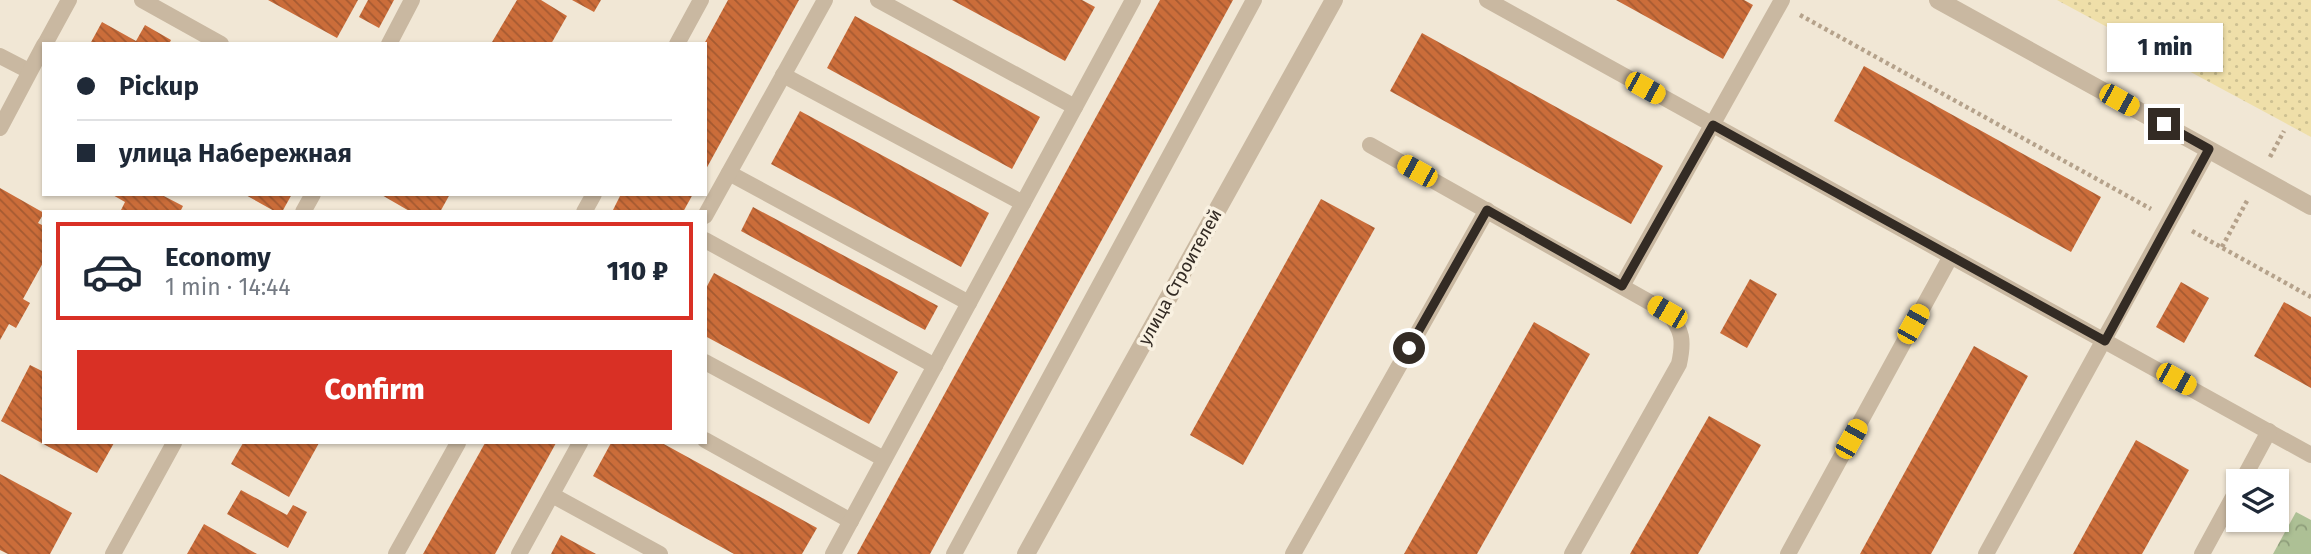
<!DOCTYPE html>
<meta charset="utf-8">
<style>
:root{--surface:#fff;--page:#f6f6f7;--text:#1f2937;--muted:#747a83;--line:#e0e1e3;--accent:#d93025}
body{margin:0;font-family:"Fira Sans",sans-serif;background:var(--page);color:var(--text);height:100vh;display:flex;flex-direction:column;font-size:26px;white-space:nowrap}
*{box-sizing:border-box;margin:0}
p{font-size:23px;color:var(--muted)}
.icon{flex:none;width:38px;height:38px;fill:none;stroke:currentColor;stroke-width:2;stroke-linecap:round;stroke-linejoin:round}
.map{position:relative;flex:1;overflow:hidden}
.sheet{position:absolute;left:42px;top:210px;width:665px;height:234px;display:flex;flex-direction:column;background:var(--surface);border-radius:0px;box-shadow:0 2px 5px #0004}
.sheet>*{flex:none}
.banner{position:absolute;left:42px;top:42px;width:665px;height:154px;border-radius:0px;box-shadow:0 2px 5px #0004;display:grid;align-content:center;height:154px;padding:0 35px;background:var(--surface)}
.fabs{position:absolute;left:2226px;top:469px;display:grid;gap:14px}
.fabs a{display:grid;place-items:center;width:63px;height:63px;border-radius:0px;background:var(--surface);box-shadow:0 2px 5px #0004;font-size:35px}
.end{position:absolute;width:32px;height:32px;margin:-16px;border:9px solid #332b24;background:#fff;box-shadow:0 0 0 4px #fff}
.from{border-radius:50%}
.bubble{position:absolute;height:49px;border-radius:0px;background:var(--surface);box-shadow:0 2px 5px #0004;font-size:23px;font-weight:800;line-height:49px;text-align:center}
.car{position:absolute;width:21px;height:42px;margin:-21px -10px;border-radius:9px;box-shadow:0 0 5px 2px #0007;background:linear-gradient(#f5c518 24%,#345 0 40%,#f5c518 0 76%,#345 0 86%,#f5c518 0)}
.banner b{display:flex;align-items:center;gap:24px;height:66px;font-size:26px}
.banner b+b{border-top:2px solid var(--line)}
.banner i{width:18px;height:18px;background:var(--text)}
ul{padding:12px 0 0;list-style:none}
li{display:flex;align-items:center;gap:21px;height:98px;margin:0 14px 10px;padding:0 21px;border:4px solid transparent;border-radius:0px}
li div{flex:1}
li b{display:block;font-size:26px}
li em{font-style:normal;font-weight:800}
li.selected{border-color:var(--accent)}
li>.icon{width:63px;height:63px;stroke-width:1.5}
.button{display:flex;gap:14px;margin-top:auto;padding:14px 35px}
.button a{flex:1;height:80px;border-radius:0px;background:var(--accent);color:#fff;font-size:28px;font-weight:800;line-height:80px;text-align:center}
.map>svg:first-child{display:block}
.sand{fill:url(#sand-dots)}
.park{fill:url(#park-crowns)}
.building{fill:url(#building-back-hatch)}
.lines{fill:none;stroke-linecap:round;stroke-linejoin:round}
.path{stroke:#b5a28b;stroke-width:4.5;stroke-dasharray:3.5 3.5;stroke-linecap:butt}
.lane{stroke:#c9b8a1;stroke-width:16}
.street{stroke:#c9b8a1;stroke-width:18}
.route{stroke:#332b24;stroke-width:9}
.labels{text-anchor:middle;stroke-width:7;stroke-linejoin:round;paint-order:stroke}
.street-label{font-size:18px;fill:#332b24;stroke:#f9f1e1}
</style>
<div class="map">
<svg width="2311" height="554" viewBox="0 0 2311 554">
<defs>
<pattern id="sand-dots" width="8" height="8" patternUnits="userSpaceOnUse" patternTransform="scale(1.75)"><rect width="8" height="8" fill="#efdfa9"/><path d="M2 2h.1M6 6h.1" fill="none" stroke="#cdc091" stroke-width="1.8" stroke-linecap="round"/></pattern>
<pattern id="park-crowns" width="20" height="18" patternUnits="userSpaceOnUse" patternTransform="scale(1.75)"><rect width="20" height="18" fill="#adc095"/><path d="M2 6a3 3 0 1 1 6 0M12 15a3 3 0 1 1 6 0" fill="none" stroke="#8d9c79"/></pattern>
<pattern id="building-back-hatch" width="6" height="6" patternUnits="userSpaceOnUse" patternTransform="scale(1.75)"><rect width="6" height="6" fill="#cb6d3a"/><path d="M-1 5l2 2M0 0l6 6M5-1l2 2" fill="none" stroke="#a55a31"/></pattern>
</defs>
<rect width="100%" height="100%" fill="#f1e7d5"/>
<path class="sand" d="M2057,0H2311V137Z"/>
<path class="park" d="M2296,512L2311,520V554H2273Z"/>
<g class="building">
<path d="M268,0H358L337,38Z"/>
<path d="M368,0H394L379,28L359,17Z"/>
<path d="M517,0H541L567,16L551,44L492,42Z"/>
<path d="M572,0H601L594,12Z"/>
<path d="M728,0H799L705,171L704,44Z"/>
<path d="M952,0H1082L1095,7L1065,61Z"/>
<path d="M1160,0H1233L930,554H857Z"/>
<path d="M1616,0H1744L1753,5L1723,59Z"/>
<path d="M855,16L1040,117L1012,169L827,68Z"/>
<path d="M102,22L136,41L145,25L171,40L169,44H90Z"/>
<path d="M1422,33L1663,166L1631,224L1390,91Z"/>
<path d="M1864,66L2101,197L2071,252L1834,121Z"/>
<path d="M800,111L989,213L961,267L771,164Z"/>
<path d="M0,188L44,213L38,223L44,226V261L23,299L30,303L16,328L9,324L0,340Z"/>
<path d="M111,194H160L183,206L180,212H120L125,202Z"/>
<path d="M244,194H292L282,212H276Z"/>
<path d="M380,194H450L440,212H411Z"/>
<path d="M621,194H693L683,212H612Z"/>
<path d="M1321,199L1375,228L1243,465L1190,435Z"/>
<path d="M753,207L938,306L925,330L741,231Z"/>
<path d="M714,273L898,372L869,424L705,336V290Z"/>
<path d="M1750,279L1777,294L1747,348L1720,333Z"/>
<path d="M2181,282L2209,298L2184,343L2156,327Z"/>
<path d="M2284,302L2311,317V388L2254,356Z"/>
<path d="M1534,322L1590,354L1477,554H1404Z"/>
<path d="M1974,346L2028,376L1931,554H1860Z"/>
<path d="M30,365L44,372V443H114L97,473L1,421Z"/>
<path d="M1709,416L1761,445L1698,554H1630Z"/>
<path d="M2136,440L2189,470L2142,554H2073Z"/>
<path d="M243,443H319L289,497L231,464Z"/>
<path d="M485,443H556L495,554H423Z"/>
<path d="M611,443H662L817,528L802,554H734L593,476Z"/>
<path d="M0,474L72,513L50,554H8L0,550Z"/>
<path d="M241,490L287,515L293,505L307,512L288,548L227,514Z"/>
<path d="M204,524L257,554H187Z"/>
<path d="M561,535L596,554H551Z"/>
</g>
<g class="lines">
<g class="path">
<path d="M1800,15L2151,209"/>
<path d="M2270,157L2284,131"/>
<path d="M2192,231L2311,297"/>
<path d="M2222,247L2248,199"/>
</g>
<g class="lane">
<path d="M142,0L221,44"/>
<path d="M878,0L1075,107"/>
<path d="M1487,0L2311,455"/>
<path d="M45,44L69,0"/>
<path d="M389,44L412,0"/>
<path d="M677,44L701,0"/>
<path d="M0,56L29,71"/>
<path d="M783,75L1023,203"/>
<path d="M0,128L44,45"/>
<path d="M1370,145L1667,312C1683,330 1684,341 1679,364L1572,554"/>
<path d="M729,173L969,303"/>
<path d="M303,212L313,194"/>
<path d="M584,212L594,194"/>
<path d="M705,216L825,0"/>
<path d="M705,240L935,366"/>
<path d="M1622,286L1782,0"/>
<path d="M705,362L884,459"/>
<path d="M705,440L851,521"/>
<path d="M2242,481L2269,431"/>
<path d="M552,495L660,554"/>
<path d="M113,554L174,443"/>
<path d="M396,554L458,443"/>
<path d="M519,554L580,443"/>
<path d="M833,554L1133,0"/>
<path d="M954,554L1254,0"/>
<path d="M1293,554L1487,210"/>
<path d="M1788,554L1951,256"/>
<path d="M1986,554L2209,149"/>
<path d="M2202,554L2238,488"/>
</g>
<g class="street">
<path d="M1938,0L2311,206"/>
<path d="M1026,554L1334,0"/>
</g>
</g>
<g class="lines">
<path class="route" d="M1409,348L1487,210L1622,286L1713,125L2105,341L2209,149L2164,124"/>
</g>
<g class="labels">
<g class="street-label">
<text transform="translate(1180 277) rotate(-61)" y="6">улица Строителей</text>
</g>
</g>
</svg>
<div class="fabs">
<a><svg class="icon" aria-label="layers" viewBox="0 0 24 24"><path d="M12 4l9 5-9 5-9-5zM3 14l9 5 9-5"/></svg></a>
</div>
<i class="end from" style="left:1409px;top:348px"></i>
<i class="end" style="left:2164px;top:124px"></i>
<div class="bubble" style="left:2107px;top:23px;width:116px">1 min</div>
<i class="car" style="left:1645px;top:88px;rotate:119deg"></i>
<i class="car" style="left:2119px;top:100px;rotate:119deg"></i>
<i class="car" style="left:1417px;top:171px;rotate:299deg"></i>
<i class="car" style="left:1667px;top:312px;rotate:300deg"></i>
<i class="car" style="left:1913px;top:324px;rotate:29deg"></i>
<i class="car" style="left:2176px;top:379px;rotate:119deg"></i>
<i class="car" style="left:1851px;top:439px;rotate:29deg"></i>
<div class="banner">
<b><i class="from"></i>Pickup</b>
<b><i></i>улица Набережная</b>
</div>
<section class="sheet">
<ul>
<li class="selected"><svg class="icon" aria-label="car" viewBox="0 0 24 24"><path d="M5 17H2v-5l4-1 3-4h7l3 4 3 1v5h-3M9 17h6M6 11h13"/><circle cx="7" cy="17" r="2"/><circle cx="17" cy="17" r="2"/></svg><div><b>Economy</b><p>1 min · 14:44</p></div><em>110 ₽</em></li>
</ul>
<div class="button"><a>Confirm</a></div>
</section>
</div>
